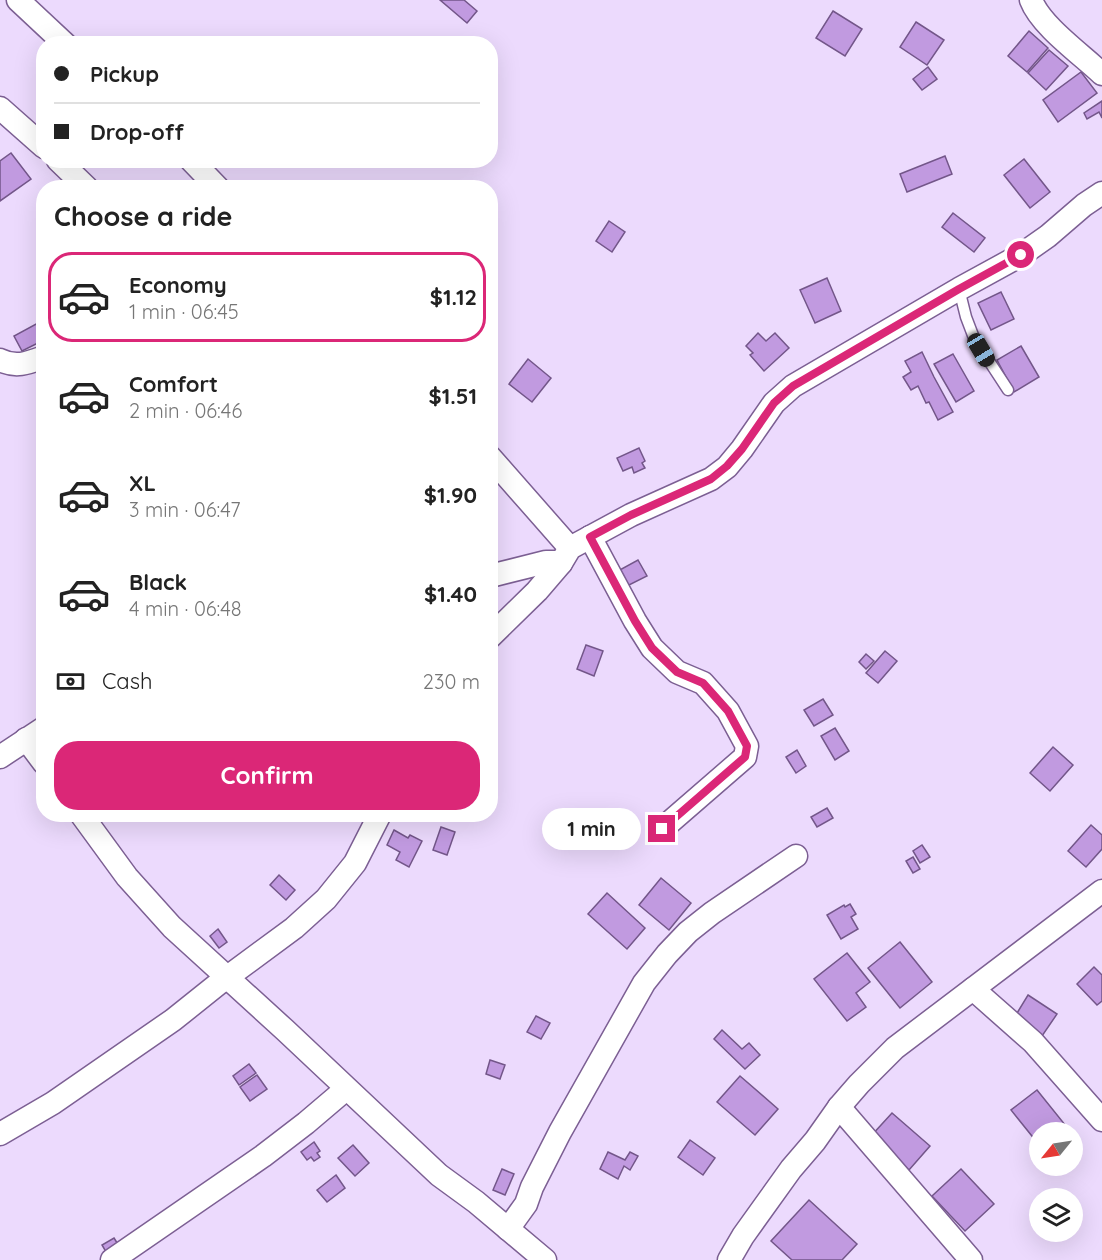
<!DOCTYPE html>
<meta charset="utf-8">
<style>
:root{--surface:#fff;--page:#f2f2f2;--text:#222;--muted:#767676;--line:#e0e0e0;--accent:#db2777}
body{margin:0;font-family:Quicksand,sans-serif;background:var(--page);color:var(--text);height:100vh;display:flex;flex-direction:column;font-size:22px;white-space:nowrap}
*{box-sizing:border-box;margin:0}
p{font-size:20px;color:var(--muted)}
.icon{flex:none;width:33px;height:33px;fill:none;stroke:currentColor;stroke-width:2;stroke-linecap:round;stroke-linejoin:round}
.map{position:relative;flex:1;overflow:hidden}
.side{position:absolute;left:36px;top:180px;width:462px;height:642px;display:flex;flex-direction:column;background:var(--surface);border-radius:24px;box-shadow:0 6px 24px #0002}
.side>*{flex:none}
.banner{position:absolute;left:36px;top:36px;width:462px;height:132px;border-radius:24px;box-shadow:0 6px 24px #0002;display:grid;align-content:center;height:132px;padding:0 18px;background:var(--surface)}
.needle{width:39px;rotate:240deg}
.controls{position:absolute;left:1029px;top:1122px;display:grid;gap:12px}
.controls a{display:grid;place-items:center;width:54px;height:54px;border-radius:50%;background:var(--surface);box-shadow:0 6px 24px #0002;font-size:30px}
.end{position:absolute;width:27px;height:27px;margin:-14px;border:8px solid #db2777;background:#fff;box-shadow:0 0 0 3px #fff}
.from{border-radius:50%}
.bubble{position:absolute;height:42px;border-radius:21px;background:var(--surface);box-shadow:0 6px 24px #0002;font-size:20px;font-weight:800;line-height:42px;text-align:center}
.car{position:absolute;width:18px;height:36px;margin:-18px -9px;border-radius:8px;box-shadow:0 0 4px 2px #0007;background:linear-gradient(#222 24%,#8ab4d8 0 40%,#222 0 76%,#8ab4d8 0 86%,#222 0)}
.banner b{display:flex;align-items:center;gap:21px;height:57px;font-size:22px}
.banner b+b{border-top:2px solid var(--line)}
.banner i{width:15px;height:15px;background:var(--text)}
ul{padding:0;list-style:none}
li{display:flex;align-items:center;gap:18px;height:90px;margin:0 12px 9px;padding:0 6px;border:3px solid transparent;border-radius:24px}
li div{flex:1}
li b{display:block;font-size:22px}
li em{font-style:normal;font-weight:800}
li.on{border-color:var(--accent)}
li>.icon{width:54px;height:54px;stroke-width:1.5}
h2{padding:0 18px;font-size:27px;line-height:72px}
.pay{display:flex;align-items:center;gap:15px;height:66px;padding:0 18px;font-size:22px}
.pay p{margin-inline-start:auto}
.button{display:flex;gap:12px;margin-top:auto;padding:12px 18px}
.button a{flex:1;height:69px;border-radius:24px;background:var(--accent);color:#fff;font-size:24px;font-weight:800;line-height:69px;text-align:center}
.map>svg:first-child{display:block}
.building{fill:#c19ae0;stroke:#735689;stroke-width:1.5}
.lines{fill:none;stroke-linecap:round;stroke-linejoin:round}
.lane-casing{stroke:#7c5f93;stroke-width:13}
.street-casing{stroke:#7c5f93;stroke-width:25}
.lane{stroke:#fff;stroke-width:10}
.street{stroke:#fff;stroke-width:22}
.route{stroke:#db2777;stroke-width:8}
</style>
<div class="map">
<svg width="1102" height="1260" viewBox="0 0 1102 1260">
<rect width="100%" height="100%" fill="#ecdafd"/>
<g class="building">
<path d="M440,0H464L477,11L467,23Z"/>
<path d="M833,11L862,29L845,56L816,38Z"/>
<path d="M916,22L944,40L927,65L900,47Z"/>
<path d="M1029,31L1048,48L1027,72L1008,56Z"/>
<path d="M1049,50L1068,66L1046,90L1028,73Z"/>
<path d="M928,67L937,79L922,90L913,79Z"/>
<path d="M1081,72L1097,93L1058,122L1043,100Z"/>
<path d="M1102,101V118L1099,112L1087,119L1084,113Z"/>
<path d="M11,153L31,179L0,201V161Z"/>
<path d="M945,156L952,174L907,192L900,174Z"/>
<path d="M1024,159L1050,192L1030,208L1004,175Z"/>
<path d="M953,213L985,238L974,252L942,227Z"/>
<path d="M609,221L625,232L612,252L596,241Z"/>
<path d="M827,278L841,311L815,323L800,290Z"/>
<path d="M1001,292L1014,319L991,330L978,303Z"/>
<path d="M38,323L44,334V340L22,351L14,336Z"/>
<path d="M758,333L766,341L775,333L789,348L764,371L750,355L753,353L746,346Z"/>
<path d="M1021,346L1039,377L1014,392L997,360Z"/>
<path d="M922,352L934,377L953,412L938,420L929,402L926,403L918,386L911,390L903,377L911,372L905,361Z"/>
<path d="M953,354L974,391L956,402L934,364Z"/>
<path d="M528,359L551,378L532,402L509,384Z"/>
<path d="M639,448L645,461L642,463L645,468L634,473L632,467L623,471L617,458Z"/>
<path d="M638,560L647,576L625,587L616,572Z"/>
<path d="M586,645L603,651L594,676L577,669Z"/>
<path d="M885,651L897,661L878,683L866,673Z"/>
<path d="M866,654L874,661L866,669L859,662Z"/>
<path d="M823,699L833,715L814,726L804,710Z"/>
<path d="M835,728L849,751L835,760L821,736Z"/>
<path d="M1053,747L1073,765L1050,791L1030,773Z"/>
<path d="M797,750L806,766L796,773L786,757Z"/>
<path d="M827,808L833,818L817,827L811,817Z"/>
<path d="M1091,825L1102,835V849L1086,867L1068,851Z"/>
<path d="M441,827L455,832L447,855L433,850Z"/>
<path d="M394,830L408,838L410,835L422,841L409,867L396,860L400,852L387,845Z"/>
<path d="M922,845L930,857L920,863L913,851Z"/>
<path d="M913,857L920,869L913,873L906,861Z"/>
<path d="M279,875L295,890L286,900L270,885Z"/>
<path d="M661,878L691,903L669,930L639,905Z"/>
<path d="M607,893L645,928L627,949L588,914Z"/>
<path d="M850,904L856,914L851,917L858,929L841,939L827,915L844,905L845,907Z"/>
<path d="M218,929L227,942L219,948L210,936Z"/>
<path d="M900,942L932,982L900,1008L868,968Z"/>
<path d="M847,953L870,982L856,993L866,1007L847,1021L814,979Z"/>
<path d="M1094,967L1102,975V1001L1097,1005L1077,984Z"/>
<path d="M1028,995L1057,1014L1042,1036L1014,1018Z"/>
<path d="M536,1016L550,1023L541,1039L527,1032Z"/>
<path d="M722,1030L742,1049L749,1043L760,1055L745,1069L714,1039Z"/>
<path d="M490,1060L505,1065L500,1079L486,1074Z"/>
<path d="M249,1064L256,1073L239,1085L233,1076Z"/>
<path d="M257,1075L267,1089L250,1101L240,1087Z"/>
<path d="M740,1076L778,1109L755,1135L717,1102Z"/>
<path d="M1037,1090L1066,1126L1058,1132H1040V1146L1011,1110Z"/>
<path d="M892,1113L930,1146L909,1170L871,1136Z"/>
<path d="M690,1140L715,1158L703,1175L678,1157Z"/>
<path d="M314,1142L320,1151L317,1153L320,1157L314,1161L311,1157L307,1160L301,1152Z"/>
<path d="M353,1145L369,1163L355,1176L338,1158Z"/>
<path d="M608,1152L625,1160L630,1152L638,1156L630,1170L624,1166L618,1179L600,1169Z"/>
<path d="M502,1169L514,1174L505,1195L493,1190Z"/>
<path d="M961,1169L994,1204L965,1231L932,1196Z"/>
<path d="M336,1175L345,1188L327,1202L317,1190Z"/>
<path d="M809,1200L857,1244L842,1260H792L771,1241Z"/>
<path d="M114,1238L121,1249L109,1257L102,1245Z"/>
</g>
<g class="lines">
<g class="lane-casing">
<path id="lane" d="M959,289L966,317L974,338L1008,390"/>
</g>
<g class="street-casing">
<g id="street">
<path d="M18,0L65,44"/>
<path d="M1031,0C1041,26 1081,54 1102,74"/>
<path d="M0,108L44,147"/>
<path d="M58,160L87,188"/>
<path d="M191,160L218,188"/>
<path d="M0,360C16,368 28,363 44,357"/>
<path d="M490,457L570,548"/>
<path d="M590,537L635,621L652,648L677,672L703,683L728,711L747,746L745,757L662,829"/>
<path d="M490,576L546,562H555L561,563"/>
<path d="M490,637L537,591L561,563L570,548L631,515L711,479L727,467L742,449L774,403L793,386L959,289L1021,255L1048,236L1084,205L1102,193"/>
<path d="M26,739L44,763"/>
<path d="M0,757L44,728"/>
<path d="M81,814L127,877L172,927L285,1030L439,1175L476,1202L545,1260"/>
<path d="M973,989L1033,1042L1102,1120"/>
<path d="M839,1107L971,1260"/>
<path d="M0,1134L53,1103L173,1020L218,984L294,928L326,899L355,863L380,814"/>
<path d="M508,1229L526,1204L532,1187L560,1132L644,983L667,954L688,932L712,913L796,856"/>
<path d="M112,1260L263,1156L306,1123L346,1089"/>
<path d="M729,1260L743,1236L791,1169L815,1141L839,1107L859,1084L895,1048L1102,891"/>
</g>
</g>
<use href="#lane" class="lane"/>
<use href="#street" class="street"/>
</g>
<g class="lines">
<path class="route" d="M662,829L745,757L747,746L728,711L703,683L677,672L652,648L635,621L590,537L631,515L711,479L727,466L742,449L774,403L793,386L959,289L1021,255"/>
</g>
</svg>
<div class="controls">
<a><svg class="needle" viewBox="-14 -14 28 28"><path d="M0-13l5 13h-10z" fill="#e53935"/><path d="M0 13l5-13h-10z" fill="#767676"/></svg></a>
<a><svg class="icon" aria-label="layers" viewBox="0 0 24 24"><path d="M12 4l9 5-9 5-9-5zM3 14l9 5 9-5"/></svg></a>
</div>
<i class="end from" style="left:1021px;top:255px"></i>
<i class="end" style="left:662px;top:829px"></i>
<div class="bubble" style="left:542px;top:808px;width:99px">1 min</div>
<i class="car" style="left:981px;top:350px;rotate:149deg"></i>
<div class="banner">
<b><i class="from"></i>Pickup</b>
<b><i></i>Drop-off</b>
</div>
<section class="side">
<h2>Choose a ride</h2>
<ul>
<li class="on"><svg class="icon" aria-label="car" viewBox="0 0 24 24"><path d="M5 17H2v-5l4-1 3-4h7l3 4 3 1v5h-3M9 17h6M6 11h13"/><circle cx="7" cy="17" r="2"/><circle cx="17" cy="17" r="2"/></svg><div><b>Economy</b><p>1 min · 06:45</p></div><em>$1.12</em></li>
<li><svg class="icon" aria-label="car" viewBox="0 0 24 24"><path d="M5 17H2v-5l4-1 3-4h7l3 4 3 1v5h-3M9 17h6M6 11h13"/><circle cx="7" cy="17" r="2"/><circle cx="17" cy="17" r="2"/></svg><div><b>Comfort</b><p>2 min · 06:46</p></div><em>$1.51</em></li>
<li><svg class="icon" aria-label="car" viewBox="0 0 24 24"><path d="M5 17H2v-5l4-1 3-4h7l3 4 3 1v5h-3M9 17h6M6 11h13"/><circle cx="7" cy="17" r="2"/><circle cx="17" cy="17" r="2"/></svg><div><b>XL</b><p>3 min · 06:47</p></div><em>$1.90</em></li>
<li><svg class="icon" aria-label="car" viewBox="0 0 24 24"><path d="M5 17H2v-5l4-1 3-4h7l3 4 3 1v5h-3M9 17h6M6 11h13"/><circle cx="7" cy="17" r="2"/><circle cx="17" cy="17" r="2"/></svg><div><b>Black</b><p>4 min · 06:48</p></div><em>$1.40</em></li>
</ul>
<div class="pay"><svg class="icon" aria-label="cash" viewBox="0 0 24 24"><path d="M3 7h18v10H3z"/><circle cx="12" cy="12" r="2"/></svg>Cash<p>230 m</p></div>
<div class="button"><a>Confirm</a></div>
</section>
</div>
